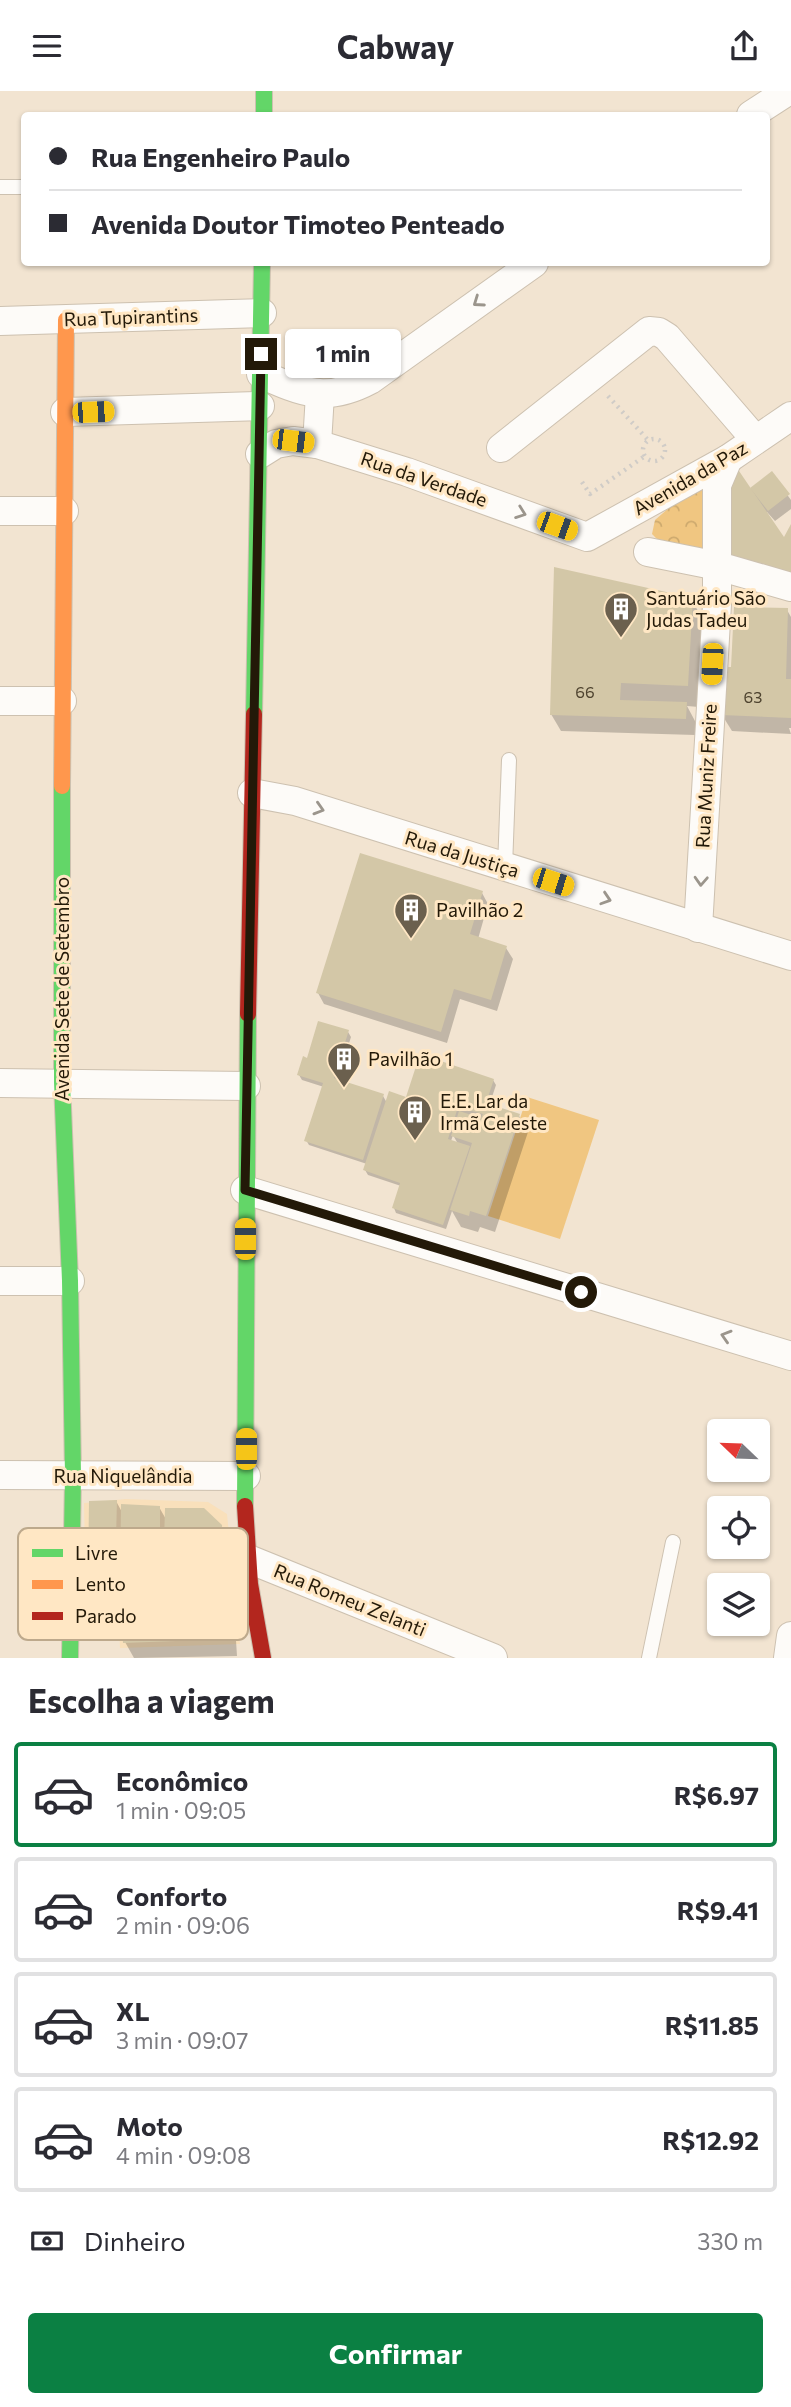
<!DOCTYPE html>
<html lang="pt">
<meta charset="utf-8">
<style>
:root{--surface:#fff;--page:#f2f2f3;--text:#2b2b33;--muted:#7c7c81;--line:#e1e1e2;--accent:#0b8043}
body{margin:0;font-family:Commissioner,sans-serif;background:var(--page);color:var(--text);height:100vh;display:flex;flex-direction:column;font-size:26px;white-space:nowrap}
*{box-sizing:border-box;margin:0}
p{font-size:23px;color:var(--muted)}
.icon{flex:none;width:38px;height:38px;fill:none;stroke:currentColor;stroke-width:2;stroke-linecap:round;stroke-linejoin:round}
.map{position:relative;height:1567px;overflow:hidden}
.details{display:flex;flex-direction:column;background:var(--surface);flex:1}
.details>*{flex:none}
.guide{position:absolute;left:21px;top:21px;width:749px;height:154px;border-radius:7px;box-shadow:0 2px 5px #0004;display:grid;align-content:center;height:154px;padding:0 28px;background:var(--surface)}
.needle{width:46px;rotate:293deg}
.controls{position:absolute;left:707px;top:1328px;display:grid;gap:14px}
.controls a{display:grid;place-items:center;width:63px;height:63px;border-radius:7px;background:var(--surface);box-shadow:0 2px 5px #0004;font-size:35px}
.end{position:absolute;width:32px;height:32px;margin:-16px;border:9px solid #231908;background:#fff;box-shadow:0 0 0 4px #fff}
.from{border-radius:50%}
.bubble{position:absolute;height:49px;border-radius:7px;background:var(--surface);box-shadow:0 2px 5px #0004;font-size:23px;font-weight:700;line-height:49px;text-align:center}
.car{position:absolute;width:21px;height:42px;margin:-21px -10px;border-radius:9px;box-shadow:0 0 5px 2px #0007;background:linear-gradient(#f5c518 24%,#345 0 40%,#f5c518 0 76%,#345 0 86%,#f5c518 0)}
.guide b{display:flex;align-items:center;gap:24px;height:66px;font-size:26px}
.guide b+b{border-top:2px solid var(--line)}
.guide i{width:18px;height:18px;background:var(--text)}
ul{padding:0;list-style:none}
li{display:flex;align-items:center;gap:21px;height:105px;margin:0 14px 10px;padding:0 14px;border:4px solid var(--line);border-radius:7px}
li div{flex:1}
li b{display:block;font-size:26px}
li em{font-style:normal;font-weight:700}
li.current{border-color:var(--accent)}
li>.icon{width:63px;height:63px;stroke-width:1.5}
h2{padding:0 28px;font-size:32px;line-height:84px}
.pay{display:flex;align-items:center;gap:18px;height:77px;padding:0 28px;font-size:26px}
.pay p{margin-inline-start:auto}
.primary-button{display:flex;gap:14px;margin-top:auto;padding:14px 28px}
.primary-button a{flex:1;height:80px;border-radius:7px;background:var(--accent);color:#fff;font-size:28px;font-weight:700;line-height:80px;text-align:center}
header{display:flex;justify-content:space-between;align-items:center;height:91px;padding:0 28px;background:var(--surface);font-size:32px;font-weight:700}
.map>svg:first-child{display:block}
.built{fill:#f9e0bb}
.park{fill:url(#park-crowns)}
.pitch{fill:#f0c681}
.shadow{fill:#0003;fill-rule:evenodd}
.building{fill:#d3c7a7}
.lines{fill:none;stroke-linecap:round;stroke-linejoin:round}
.lane-casing{stroke:#cdc1b0;stroke-width:16}
.street-casing{stroke:#cdc1b0;stroke-width:30}
.fast-casing{stroke:#cdc1b0;stroke-width:18}
.slow-casing{stroke:#cdc1b0;stroke-width:18}
.jam-casing{stroke:#cdc1b0;stroke-width:18}
.path{stroke:#d0ccc7;stroke-width:4.5;stroke-dasharray:2 5;stroke-linecap:butt}
.lane{stroke:#fdfbf8;stroke-width:14}
.street{stroke:#fdfbf8;stroke-width:28}
.fast{stroke:#63d668;stroke-width:16}
.slow{stroke:#ff974d;stroke-width:16}
.jam{stroke:#b3261e;stroke-width:16}
.oneway{stroke:#9b958c}
.route{stroke:#231908;stroke-width:9}
.labels{text-anchor:middle;stroke-width:6;stroke-linejoin:round;paint-order:stroke}
.number-label{font-size:16px;fill:#4f4430}
.street-label{font-size:19px;fill:#231908;stroke:#ffe7c4}
.poi-label{font-size:19px;fill:#231908;stroke:#ffe7c4;text-anchor:start}
.key{fill:#ffe7c4;stroke:#bda98c;stroke-width:2}
.key-label{font-size:19px;fill:#231908}
</style>
<header><svg class="icon" aria-label="menu" viewBox="0 0 24 24"><path d="M4 6h16M4 12h16M4 18h16"/></svg>Cabway<svg class="icon" aria-label="share" viewBox="0 0 24 24"><path d="M12 15V3M7 8l5-5 5 5M5 13v7h14v-7"/></svg></header>
<div class="map">
<svg width="791" height="1567" viewBox="0 0 791 1567">
<defs>
<pattern id="park-crowns" width="20" height="18" patternUnits="userSpaceOnUse" patternTransform="scale(1.75)"><rect width="20" height="18" fill="#f0c681"/><path d="M2 6a3 3 0 1 1 6 0M12 15a3 3 0 1 1 6 0" fill="none" stroke="#ceaa6e"/></pattern>
</defs>
<rect width="100%" height="100%" fill="#f2e4d1"/>
<path class="built" d="M126,1408L208,1411L227,1423L240,1553L120,1557L118,1510L86,1508L84,1412Z"/>
<path class="park" d="M700,390L706,397L702,457C681,460 667,460 652,443L655,429Z"/>
<path class="pitch" d="M527,1006L599,1029L560,1148L488,1125Z"/>
<g class="shadow">
<path d="M772,383L791,409V418L775,430L767,421L765,423L784,450L791,437V506L749,400Z"/>
<path d="M692,509L704,531L699,616L687,615L695,630V644L561,640L551,623Z"/>
<path d="M787,519L791,526V637H789L791,643L732,640L722,624L733,578Z"/>
<path d="M482,802L488,813L478,848L506,857L513,868L497,920L460,908L447,952L324,913L318,902Z"/>
<path d="M348,941L351,946L337,990L383,1005L387,1012L493,989L496,994L489,1015L519,1025L528,1041L495,1141L480,1136L478,1141L461,1136L452,1120L446,1138L396,1122L394,1117L401,1095L368,1084L365,1079L367,1073L309,1054L306,1049L324,996L302,989L299,984L308,969ZM453,1044L458,1053L451,1050Z"/>
<path d="M116,1410L123,1423L159,1416L167,1430L221,1436L231,1453L233,1500H223L234,1518L237,1565L134,1567L125,1551L126,1506L122,1498H96L90,1487ZM169,1490L177,1504H169V1500L129,1501V1497H169Z"/>
</g>
<g class="building">
<path d="M737,377L784,446L791,433V488L728,463L722,419Z"/>
<path d="M772,380L790,403L768,420L750,397Z"/>
<path d="M554,476L693,507L688,595L621,592L620,609L687,611L686,628L550,624Z"/>
<path d="M734,516L788,517L786,588H791V627L721,624L723,576H731Z"/>
<path d="M360,762L483,800L470,843L507,855L491,909L454,898L441,941L316,902Z"/>
<path d="M318,930L349,939L334,987L384,1003L363,1069L304,1050L323,992L297,984L303,965L307,967Z"/>
<path d="M420,963L494,988L486,1012L520,1023L486,1125L470,1120L469,1125L450,1119L472,1052L451,1045L459,1020L481,1027L483,1023L458,1016L448,1048L470,1055L443,1134L392,1117L400,1092L363,1079L389,1000L406,1006Z"/>
<path d="M117,1409L115,1488L88,1487L89,1410Z"/>
<path d="M121,1413L160,1415V1499H120Z"/>
<path d="M165,1417H204L222,1434L224,1484H163Z"/>
<path d="M225,1500L229,1548L123,1552L120,1504Z"/>
</g>
<g class="lines">
<g class="lane-casing">
<g id="lane">
<path d="M0,96H24"/>
<path d="M505,776L509,669"/>
<path d="M649,1567L673,1451"/>
</g>
</g>
<g class="street-casing">
<g id="street">
<path d="M751,24L788,0"/>
<path d="M0,230L262,222"/>
<path d="M261,283C303,302 327,312 370,289L534,172"/>
<path d="M65,321L260,315"/>
<path d="M317,353L320,303"/>
<path d="M501,357L649,240L659,241L667,246L755,348"/>
<path d="M260,363L276,353L293,350L317,353L407,381L587,446L728,368L791,325"/>
<path d="M0,420H64"/>
<path d="M648,461L718,475L791,496"/>
<path d="M0,610H62"/>
<path d="M252,702L295,710L791,865"/>
<path d="M698,837L717,513V394L728,368"/>
<path d="M0,992L246,995"/>
<path d="M245,1099L791,1265"/>
<path d="M0,1190H70"/>
<path d="M0,1384L246,1385"/>
<path d="M246,1467L493,1567"/>
<path d="M788,1567L791,1545"/>
</g>
</g>
<g class="fast-casing">
<g id="fast">
<path d="M264,0V24"/>
<path d="M254,623L262,172"/>
<path d="M62,695V991L70,1190L73,1385L70,1567"/>
<path d="M245,1415L248,923"/>
</g>
</g>
<g class="slow-casing">
<path id="slow" d="M62,695L66,229"/>
</g>
<g class="jam-casing">
<g id="jam">
<path d="M248,923L254,623"/>
<path d="M245,1415L250,1493L263,1567"/>
</g>
</g>
<g class="path">
<path d="M608,305L648,349"/>
<circle cx="654" cy="359" r="11"/>
<path d="M582,391L590,403L645,365"/>
</g>
<use href="#lane" class="lane"/>
<use href="#street" class="street"/>
<use href="#fast" class="fast"/>
<use href="#slow" class="slow"/>
<use href="#jam" class="jam"/>
</g>
<defs><path id="oneway-chevron" d="M-2-3.5L2.5 0L-2 3.5" fill="none" stroke-width="1.6" stroke-linecap="round" stroke-linejoin="round" transform="scale(1.75)"/></defs>
<g class="oneway">
<use href="#oneway-chevron" transform="translate(478 211) rotate(145)"/>
<use href="#oneway-chevron" transform="translate(521 422) rotate(20)"/>
<use href="#oneway-chevron" transform="translate(319 718) rotate(17)"/>
<use href="#oneway-chevron" transform="translate(701 790) rotate(93)"/>
<use href="#oneway-chevron" transform="translate(606 808) rotate(18)"/>
<use href="#oneway-chevron" transform="translate(726 1245) rotate(-163)"/>
</g>
<g class="lines">
<path class="route" d="M261,263L245,1099L581,1201"/>
</g>
<defs>
<g id="building-pin" transform="scale(1.75)"><path d="M0 17L-7.5 6A9.5 9.5 0 1 1 7.5 6Z" fill="#6b604e" stroke="#ffe7c4"/><path d="M-4-6H4V6H1V3H-1V6H-4ZM-2.5-4.3h1.7v1.8h-1.7ZM.8-4.3h1.7v1.8H.8ZM-2.5-1h1.7V.8h-1.7ZM.8-1h1.7V.8H.8Z" fill="#fff"/></g>
</defs>
<g fill-rule="evenodd">
<use href="#building-pin" x="621" y="518"/>
<use href="#building-pin" x="411" y="819"/>
<use href="#building-pin" x="344" y="968"/>
<use href="#building-pin" x="415" y="1021"/>
</g>
<g class="labels">
<g class="number-label">
<text x="585" y="607">66</text>
<text x="753" y="612">63</text>
</g>
<g class="street-label">
<text transform="translate(131 226) rotate(-2)" y="7">Rua Tupirantins</text>
<text transform="translate(690 387) rotate(-30)" y="7">Avenida da Paz</text>
<text transform="translate(424 388) rotate(19)" y="7">Rua da Verdade</text>
<text transform="translate(706 685) rotate(-87)" y="7">Rua Muniz Freire</text>
<text transform="translate(462 763) rotate(17)" y="7">Rua da Justiça</text>
<text transform="translate(62 898) rotate(-90)" y="7">Avenida Sete de Setembro</text>
<text x="123" y="1392">Rua Niquelândia</text>
<text transform="translate(350 1509) rotate(22)" y="7">Rua Romeu Zelanti</text>
</g>
<g class="poi-label">
<text x="646" y="514">Santuário São<tspan x="646" dy="22">Judas Tadeu</tspan></text>
<text x="436" y="826">Pavilhão 2</text>
<text x="368" y="975">Pavilhão 1</text>
<text x="440" y="1017">E.E. Lar da<tspan x="440" dy="22">Irmã Celeste</tspan></text>
</g>
</g>
<rect x="18" y="1437" width="230" height="112" rx="10" class="key"/>
<rect x="32" y="1458" width="31" height="8" fill="#63d668"/>
<rect x="32" y="1489" width="31" height="9" fill="#ff974d"/>
<rect x="32" y="1521" width="31" height="8" fill="#b3261e"/>
<g class="key-label">
<text x="75" y="1469">Livre</text>
<text x="75" y="1500">Lento</text>
<text x="75" y="1532">Parado</text>
</g>
</svg>
<div class="controls">
<a><svg class="needle" viewBox="-14 -14 28 28"><path d="M0-13l5 13h-10z" fill="#e53935"/><path d="M0 13l5-13h-10z" fill="#7c7c81"/></svg></a>
<a><svg class="icon" aria-label="locate" viewBox="0 0 24 24"><circle cx="12" cy="12" r="6"/><path d="M12 2v4M12 18v4M2 12h4M18 12h4"/></svg></a>
<a><svg class="icon" aria-label="layers" viewBox="0 0 24 24"><path d="M12 4l9 5-9 5-9-5zM3 14l9 5 9-5"/></svg></a>
</div>
<i class="end from" style="left:581px;top:1201px"></i>
<i class="end" style="left:261px;top:263px"></i>
<div class="bubble" style="left:285px;top:238px;width:116px">1 min</div>
<i class="car" style="left:93px;top:321px;rotate:88deg"></i>
<i class="car" style="left:293px;top:350px;rotate:97deg"></i>
<i class="car" style="left:557px;top:435px;rotate:110deg"></i>
<i class="car" style="left:712px;top:573px;rotate:183deg"></i>
<i class="car" style="left:553px;top:791px;rotate:108deg"></i>
<i class="car" style="left:245px;top:1148px;rotate:0deg"></i>
<i class="car" style="left:246px;top:1358px;rotate:0deg"></i>
<div class="guide">
<b><i class="from"></i>Rua Engenheiro Paulo</b>
<b><i></i>Avenida Doutor Timoteo Penteado</b>
</div>
</div>
<section class="details">
<h2>Escolha a viagem</h2>
<ul>
<li class="current"><svg class="icon" aria-label="car" viewBox="0 0 24 24"><path d="M5 17H2v-5l4-1 3-4h7l3 4 3 1v5h-3M9 17h6M6 11h13"/><circle cx="7" cy="17" r="2"/><circle cx="17" cy="17" r="2"/></svg><div><b>Econômico</b><p>1 min · 09:05</p></div><em>R$6.97</em></li>
<li><svg class="icon" aria-label="car" viewBox="0 0 24 24"><path d="M5 17H2v-5l4-1 3-4h7l3 4 3 1v5h-3M9 17h6M6 11h13"/><circle cx="7" cy="17" r="2"/><circle cx="17" cy="17" r="2"/></svg><div><b>Conforto</b><p>2 min · 09:06</p></div><em>R$9.41</em></li>
<li><svg class="icon" aria-label="car" viewBox="0 0 24 24"><path d="M5 17H2v-5l4-1 3-4h7l3 4 3 1v5h-3M9 17h6M6 11h13"/><circle cx="7" cy="17" r="2"/><circle cx="17" cy="17" r="2"/></svg><div><b>XL</b><p>3 min · 09:07</p></div><em>R$11.85</em></li>
<li><svg class="icon" aria-label="car" viewBox="0 0 24 24"><path d="M5 17H2v-5l4-1 3-4h7l3 4 3 1v5h-3M9 17h6M6 11h13"/><circle cx="7" cy="17" r="2"/><circle cx="17" cy="17" r="2"/></svg><div><b>Moto</b><p>4 min · 09:08</p></div><em>R$12.92</em></li>
</ul>
<div class="pay"><svg class="icon" aria-label="cash" viewBox="0 0 24 24"><path d="M3 7h18v10H3z"/><circle cx="12" cy="12" r="2"/></svg>Dinheiro<p>330 m</p></div>
<div class="primary-button"><a>Confirmar</a></div>
</section>
